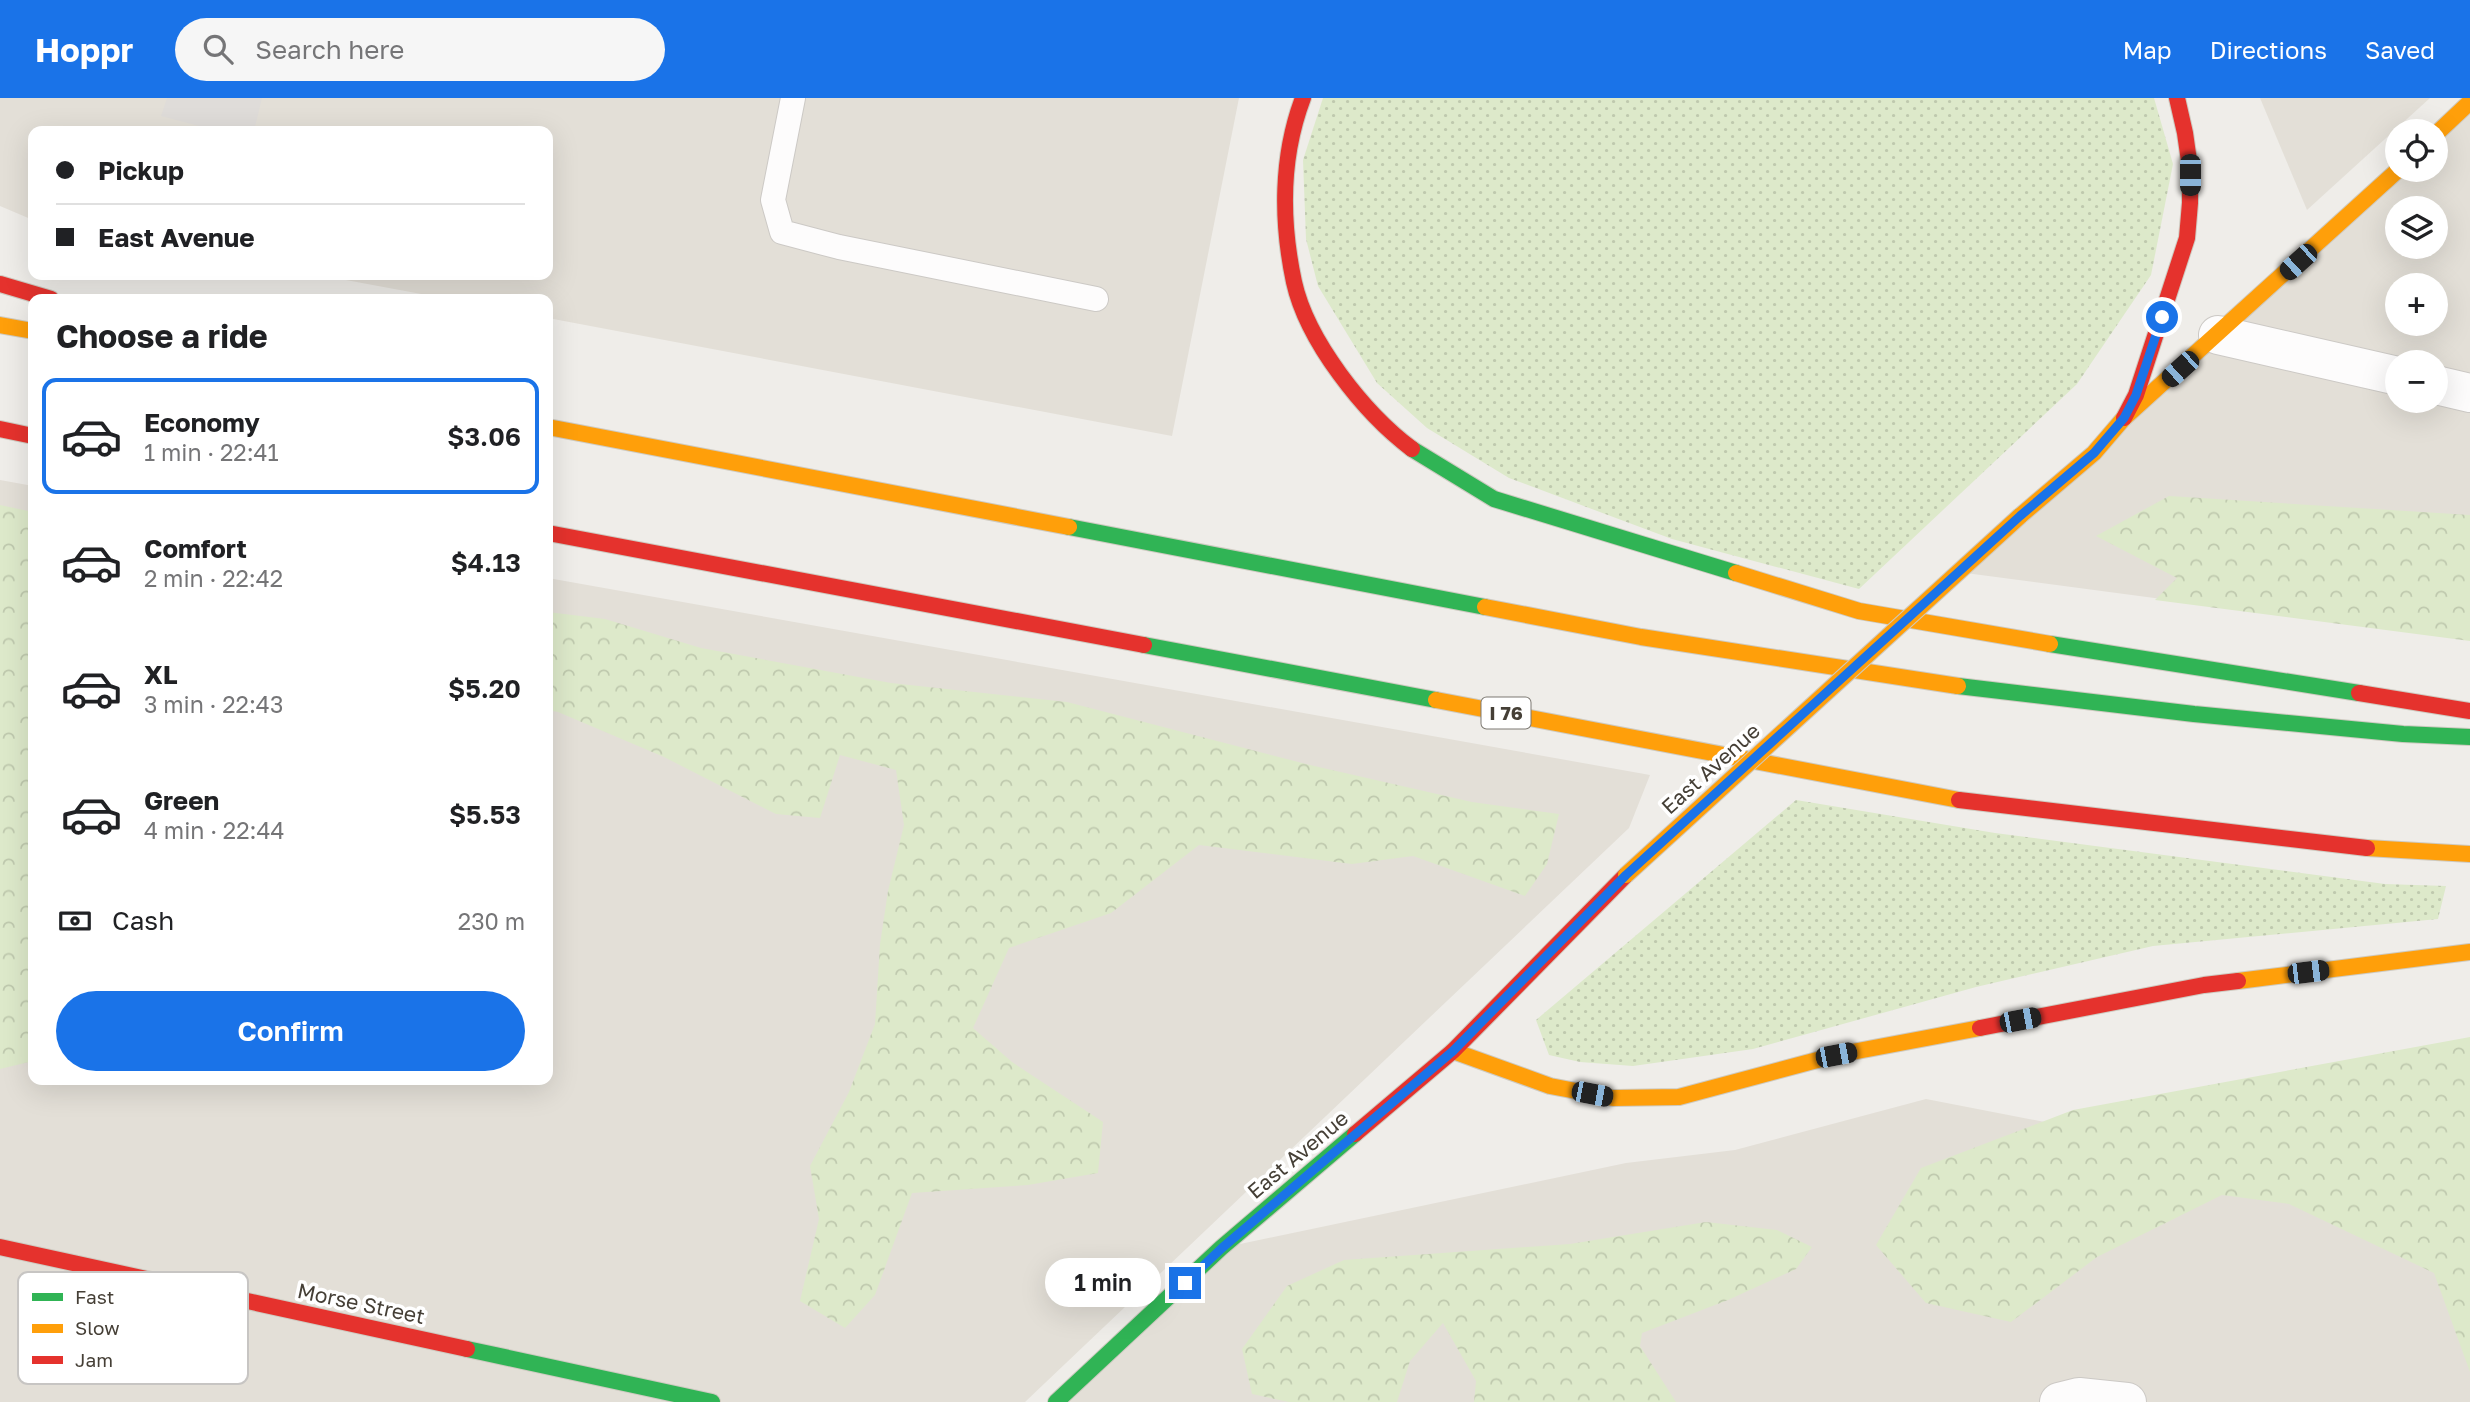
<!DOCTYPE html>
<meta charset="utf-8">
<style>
:root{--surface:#fff;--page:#f6f6f6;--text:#202124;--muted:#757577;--line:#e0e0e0;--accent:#1a73e8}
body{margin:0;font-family:"Golos Text",sans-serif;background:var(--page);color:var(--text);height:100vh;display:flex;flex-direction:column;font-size:26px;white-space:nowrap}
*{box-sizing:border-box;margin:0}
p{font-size:23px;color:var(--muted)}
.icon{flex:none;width:38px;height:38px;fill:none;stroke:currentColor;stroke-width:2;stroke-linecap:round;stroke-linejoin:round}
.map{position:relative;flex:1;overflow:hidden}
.sheet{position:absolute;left:28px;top:196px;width:525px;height:791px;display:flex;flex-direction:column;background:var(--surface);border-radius:14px;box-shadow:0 7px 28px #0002}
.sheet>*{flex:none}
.banner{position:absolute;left:28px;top:28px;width:525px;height:154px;border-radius:14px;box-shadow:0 7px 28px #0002;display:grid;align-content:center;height:154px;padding:0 28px;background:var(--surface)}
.fabs{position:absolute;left:2385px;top:21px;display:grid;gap:14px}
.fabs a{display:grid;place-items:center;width:63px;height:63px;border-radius:50%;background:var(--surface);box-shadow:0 7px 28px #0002;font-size:35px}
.end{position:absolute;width:32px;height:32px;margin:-16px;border:9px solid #1a73e8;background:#fff;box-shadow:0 0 0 4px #fff}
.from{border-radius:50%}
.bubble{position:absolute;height:49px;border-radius:24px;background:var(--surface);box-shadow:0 7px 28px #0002;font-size:23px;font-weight:600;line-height:49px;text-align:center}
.car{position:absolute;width:21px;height:42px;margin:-21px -10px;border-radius:9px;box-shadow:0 0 5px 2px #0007;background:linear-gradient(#222 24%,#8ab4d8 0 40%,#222 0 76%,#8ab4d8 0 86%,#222 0)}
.banner b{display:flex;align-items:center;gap:24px;height:66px;font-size:26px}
.banner b+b{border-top:2px solid var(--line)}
.banner i{width:18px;height:18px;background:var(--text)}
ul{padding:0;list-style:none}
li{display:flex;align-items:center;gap:21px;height:116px;margin:0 14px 10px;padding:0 14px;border:4px solid transparent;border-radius:14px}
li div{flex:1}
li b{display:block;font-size:26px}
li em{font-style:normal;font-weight:600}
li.selected{border-color:var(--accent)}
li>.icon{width:63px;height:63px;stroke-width:1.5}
h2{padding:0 28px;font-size:32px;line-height:84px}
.pay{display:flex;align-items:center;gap:18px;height:77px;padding:0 28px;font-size:26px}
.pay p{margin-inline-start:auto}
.button{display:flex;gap:14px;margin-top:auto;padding:14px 28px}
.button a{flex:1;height:80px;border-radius:42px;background:var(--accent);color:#fff;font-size:28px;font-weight:600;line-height:80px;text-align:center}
header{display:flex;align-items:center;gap:42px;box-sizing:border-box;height:98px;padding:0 35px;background:var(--accent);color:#fff}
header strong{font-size:33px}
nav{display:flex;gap:38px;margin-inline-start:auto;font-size:24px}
.search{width:490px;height:63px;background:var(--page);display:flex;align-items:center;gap:18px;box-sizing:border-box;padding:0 24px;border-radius:38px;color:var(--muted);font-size:26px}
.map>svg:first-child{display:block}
.residential{fill:#e3dfd7;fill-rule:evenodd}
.grass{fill:url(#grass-dots)}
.forest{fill:url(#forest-crowns)}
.parking{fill:#dfdcd9}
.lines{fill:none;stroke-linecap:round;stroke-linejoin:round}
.lane-casing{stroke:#ccc9c5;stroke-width:26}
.street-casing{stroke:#ccc9c5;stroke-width:40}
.fast-casing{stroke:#cecac0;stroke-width:18}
.slow-casing{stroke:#cecac0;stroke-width:18}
.jam-casing{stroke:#cecac0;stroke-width:18}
.lane{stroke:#fdfcfc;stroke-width:24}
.street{stroke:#fdfcfc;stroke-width:38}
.fast{stroke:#30b455;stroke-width:16}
.slow{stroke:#ff9f0a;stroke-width:16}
.jam{stroke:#e5322d;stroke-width:16}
.slow-bridge-casing{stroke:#cecac0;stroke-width:18;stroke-linecap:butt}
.slow-bridge{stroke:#ff9f0a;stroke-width:16}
.route{stroke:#1a73e8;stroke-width:9}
.labels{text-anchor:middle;stroke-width:7;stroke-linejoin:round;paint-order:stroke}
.shield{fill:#fff;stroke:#7d7972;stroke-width:2}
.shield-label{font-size:19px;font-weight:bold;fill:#453f36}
.street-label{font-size:21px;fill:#453f36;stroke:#fff}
.key{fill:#fff;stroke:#c7c5c3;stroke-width:2}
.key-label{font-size:19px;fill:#453f36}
</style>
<header>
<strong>Hoppr</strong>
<div class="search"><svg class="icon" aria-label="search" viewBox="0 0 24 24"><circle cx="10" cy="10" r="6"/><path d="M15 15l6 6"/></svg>Search here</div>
<nav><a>Map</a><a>Directions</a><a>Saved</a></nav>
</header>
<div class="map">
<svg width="2470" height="1304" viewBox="0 0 2470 1304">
<defs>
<pattern id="grass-dots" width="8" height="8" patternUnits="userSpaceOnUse" patternTransform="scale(1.75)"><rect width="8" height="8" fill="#dde9ca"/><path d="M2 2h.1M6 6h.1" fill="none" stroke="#bfc9ae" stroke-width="1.8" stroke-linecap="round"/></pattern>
<pattern id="forest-crowns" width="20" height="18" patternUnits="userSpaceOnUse" patternTransform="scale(1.75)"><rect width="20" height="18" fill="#dde9ca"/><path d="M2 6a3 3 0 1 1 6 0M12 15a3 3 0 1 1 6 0" fill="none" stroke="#bfc9ae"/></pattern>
</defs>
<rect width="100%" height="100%" fill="#efede9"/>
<g class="residential">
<path d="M0,0H1239L1172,338L548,220V201H448L319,177H548V33H33V122L0,108Z"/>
<path d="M2260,0H2430L2307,112Z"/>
<path d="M2470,0V542L1958,474L2398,72H2436V33ZM2398,110H2436V149H2398ZM2398,187H2436V226H2398ZM2398,264H2436V303H2398Z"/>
<path d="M0,382L33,388V982H548V480L1650,677L1629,730L1025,1304H0Z"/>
<path d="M1926,1001L2153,1045L2470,1094V1304H1056L1221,1150L1626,1065L1735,1052Z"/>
</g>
<g class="grass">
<path d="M1323,0H2154L2173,66L2151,177L2077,286L1859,491L1672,441L1509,380L1427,330L1377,285L1318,188L1306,141L1303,62Z"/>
<path d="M1796,702L1995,735L2385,786L2446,788L2438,821L2153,848L1976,889L1753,951L1633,968L1580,964L1549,957L1536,922Z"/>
</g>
<g class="forest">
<path d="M2169,398L2470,417V543L2155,502L2177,480L2096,438Z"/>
<path d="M0,407L33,414V963L0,971Z"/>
<path d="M548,514L605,521L701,550L891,585L1067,604L1310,667L1472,704L1559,716L1547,766L1525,798L1413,758L1352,766L1199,747L1111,815L1009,850L973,930L1012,964L1103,1024L1098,1075L1028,1087L912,1095L875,1197L845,1230L800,1203L819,1121L810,1068L849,994L875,926L880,846L888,793L904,727L896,672L840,657L820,720L776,716L664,659L558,614L548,612Z"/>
<path d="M2470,939V1274L2434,1175L2289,1106L2222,1097L2097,1159L2011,1224L1926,1205L1876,1147L1921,1070L2073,1012Z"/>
<path d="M1706,1124L1777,1132L1812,1149L1796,1171L1728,1202L1642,1235L1640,1248L1676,1304H1679H1474L1476,1283L1443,1225L1410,1263L1397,1304H1289L1252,1296L1242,1251L1287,1188L1344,1162L1570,1146Z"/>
</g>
<path class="parking" d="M167,0H262L254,33H218L161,18Z"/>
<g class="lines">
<g class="lane-casing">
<path id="lane" d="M793,0L773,102L782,134L839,149L1096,201"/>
</g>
<g class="street-casing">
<g id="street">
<path d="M2218,237L2398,278"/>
<path d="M2436,287L2470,295"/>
<path d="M2059,1304L2079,1299L2127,1304"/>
</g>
</g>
<g class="fast-casing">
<g id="fast">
<path d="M1412,351L1494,401L1736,475"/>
<path d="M1069,429L1485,509"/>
<path d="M2050,546L2359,595"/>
<path d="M1144,547L1436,602"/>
<path d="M1958,588L2194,616L2403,636L2470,639"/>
<path d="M467,1251L712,1304"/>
<path d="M1056,1304L1221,1150L1355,1036"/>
</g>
</g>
<g class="slow-casing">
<g id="slow">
<path d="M2436,36L2470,4"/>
<path d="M0,227L33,233"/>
<path d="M548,329L1069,429"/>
<path d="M2020,418L2094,355L2124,320L2398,72"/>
<path d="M1736,475L1859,513L2050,546"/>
<path d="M1485,509L1641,539L1958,588"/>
<path d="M1436,602L1959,702"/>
<path d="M2367,750L2470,756"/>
<path d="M2238,883L2470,854"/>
<path d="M1453,953L1550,988L1613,1000L1679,999L1836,957L1980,930"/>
</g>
</g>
<g class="jam-casing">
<g id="jam">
<path d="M1303,0C1281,58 1281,123 1294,184C1307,243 1364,315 1412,351"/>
<path d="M0,186L51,201"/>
<path d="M2124,320L2136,297L2187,140L2190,105V70L2185,35L2177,0"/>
<path d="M0,331L33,338"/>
<path d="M548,435L1144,547"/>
<path d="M2359,595L2470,613"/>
<path d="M1959,702L2367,750"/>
<path d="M1980,930L2204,887L2238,883"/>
<path d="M1355,1036L1453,953L1626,777"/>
<path d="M0,1149L467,1251"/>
</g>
</g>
<use href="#lane" class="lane"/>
<use href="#street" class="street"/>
<use href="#fast" class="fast"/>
<use href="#slow" class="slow"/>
<use href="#jam" class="jam"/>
<g class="slow-bridge-casing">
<path id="slow-bridge" d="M1626,777L2020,418"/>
</g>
<use href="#slow-bridge" class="slow-bridge"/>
</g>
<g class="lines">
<path class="route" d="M1185,1185L1222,1150L1453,953L1626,777L2020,418L2094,355L2124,320L2136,297L2162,219"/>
</g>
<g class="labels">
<rect class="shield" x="1481.5" y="599.5" width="49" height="31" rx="5"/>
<g class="shield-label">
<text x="1506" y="622">I 76</text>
</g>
<g class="street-label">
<text transform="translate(1711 671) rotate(-42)" y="7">East Avenue</text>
<text transform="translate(1298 1057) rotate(-40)" y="7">East Avenue</text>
<text transform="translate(361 1206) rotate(12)" y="7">Morse Street</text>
</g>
</g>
<rect x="18" y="1174" width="230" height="112" rx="10" class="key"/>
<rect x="32" y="1195" width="31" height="8" fill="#30b455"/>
<rect x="32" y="1226" width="31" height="9" fill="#ff9f0a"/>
<rect x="32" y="1258" width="31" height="8" fill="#e5322d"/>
<g class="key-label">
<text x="75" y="1206">Fast</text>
<text x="75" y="1237">Slow</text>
<text x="75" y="1269">Jam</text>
</g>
</svg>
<div class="fabs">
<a><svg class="icon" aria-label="locate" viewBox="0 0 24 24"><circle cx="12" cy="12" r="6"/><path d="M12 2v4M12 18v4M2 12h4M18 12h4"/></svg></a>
<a><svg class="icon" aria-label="layers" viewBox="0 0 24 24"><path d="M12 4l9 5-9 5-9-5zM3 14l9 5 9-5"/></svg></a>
<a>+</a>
<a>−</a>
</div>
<i class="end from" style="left:2162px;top:219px"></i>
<i class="end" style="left:1185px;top:1185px"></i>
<div class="bubble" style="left:1045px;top:1160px;width:116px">1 min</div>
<i class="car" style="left:2190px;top:77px;rotate:180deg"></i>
<i class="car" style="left:2298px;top:164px;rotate:228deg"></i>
<i class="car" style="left:2180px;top:271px;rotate:228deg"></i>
<i class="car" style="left:2308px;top:874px;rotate:83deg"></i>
<i class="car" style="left:2020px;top:922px;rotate:79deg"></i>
<i class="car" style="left:1836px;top:957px;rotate:79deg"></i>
<i class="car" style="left:1592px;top:996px;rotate:101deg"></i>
<div class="banner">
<b><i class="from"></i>Pickup</b>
<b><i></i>East Avenue</b>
</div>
<section class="sheet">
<h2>Choose a ride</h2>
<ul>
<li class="selected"><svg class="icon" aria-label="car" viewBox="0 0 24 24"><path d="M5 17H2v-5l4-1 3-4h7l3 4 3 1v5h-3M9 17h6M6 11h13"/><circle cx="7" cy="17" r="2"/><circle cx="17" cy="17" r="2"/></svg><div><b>Economy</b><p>1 min · 22:41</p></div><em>$3.06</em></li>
<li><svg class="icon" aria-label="car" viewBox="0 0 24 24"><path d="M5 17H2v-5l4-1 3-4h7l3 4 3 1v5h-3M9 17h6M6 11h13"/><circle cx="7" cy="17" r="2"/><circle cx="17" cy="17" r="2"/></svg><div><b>Comfort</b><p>2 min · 22:42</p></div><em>$4.13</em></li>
<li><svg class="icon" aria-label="car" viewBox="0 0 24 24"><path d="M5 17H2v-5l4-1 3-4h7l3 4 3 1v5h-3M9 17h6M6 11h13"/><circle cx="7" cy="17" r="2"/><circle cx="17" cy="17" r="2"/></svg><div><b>XL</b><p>3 min · 22:43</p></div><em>$5.20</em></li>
<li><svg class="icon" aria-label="car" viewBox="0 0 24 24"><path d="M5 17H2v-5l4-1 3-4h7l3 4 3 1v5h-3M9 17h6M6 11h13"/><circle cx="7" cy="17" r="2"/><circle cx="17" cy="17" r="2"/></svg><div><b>Green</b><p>4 min · 22:44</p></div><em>$5.53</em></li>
</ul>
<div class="pay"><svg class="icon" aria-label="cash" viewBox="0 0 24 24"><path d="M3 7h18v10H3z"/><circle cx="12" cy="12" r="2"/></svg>Cash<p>230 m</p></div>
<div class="button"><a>Confirm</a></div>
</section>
</div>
